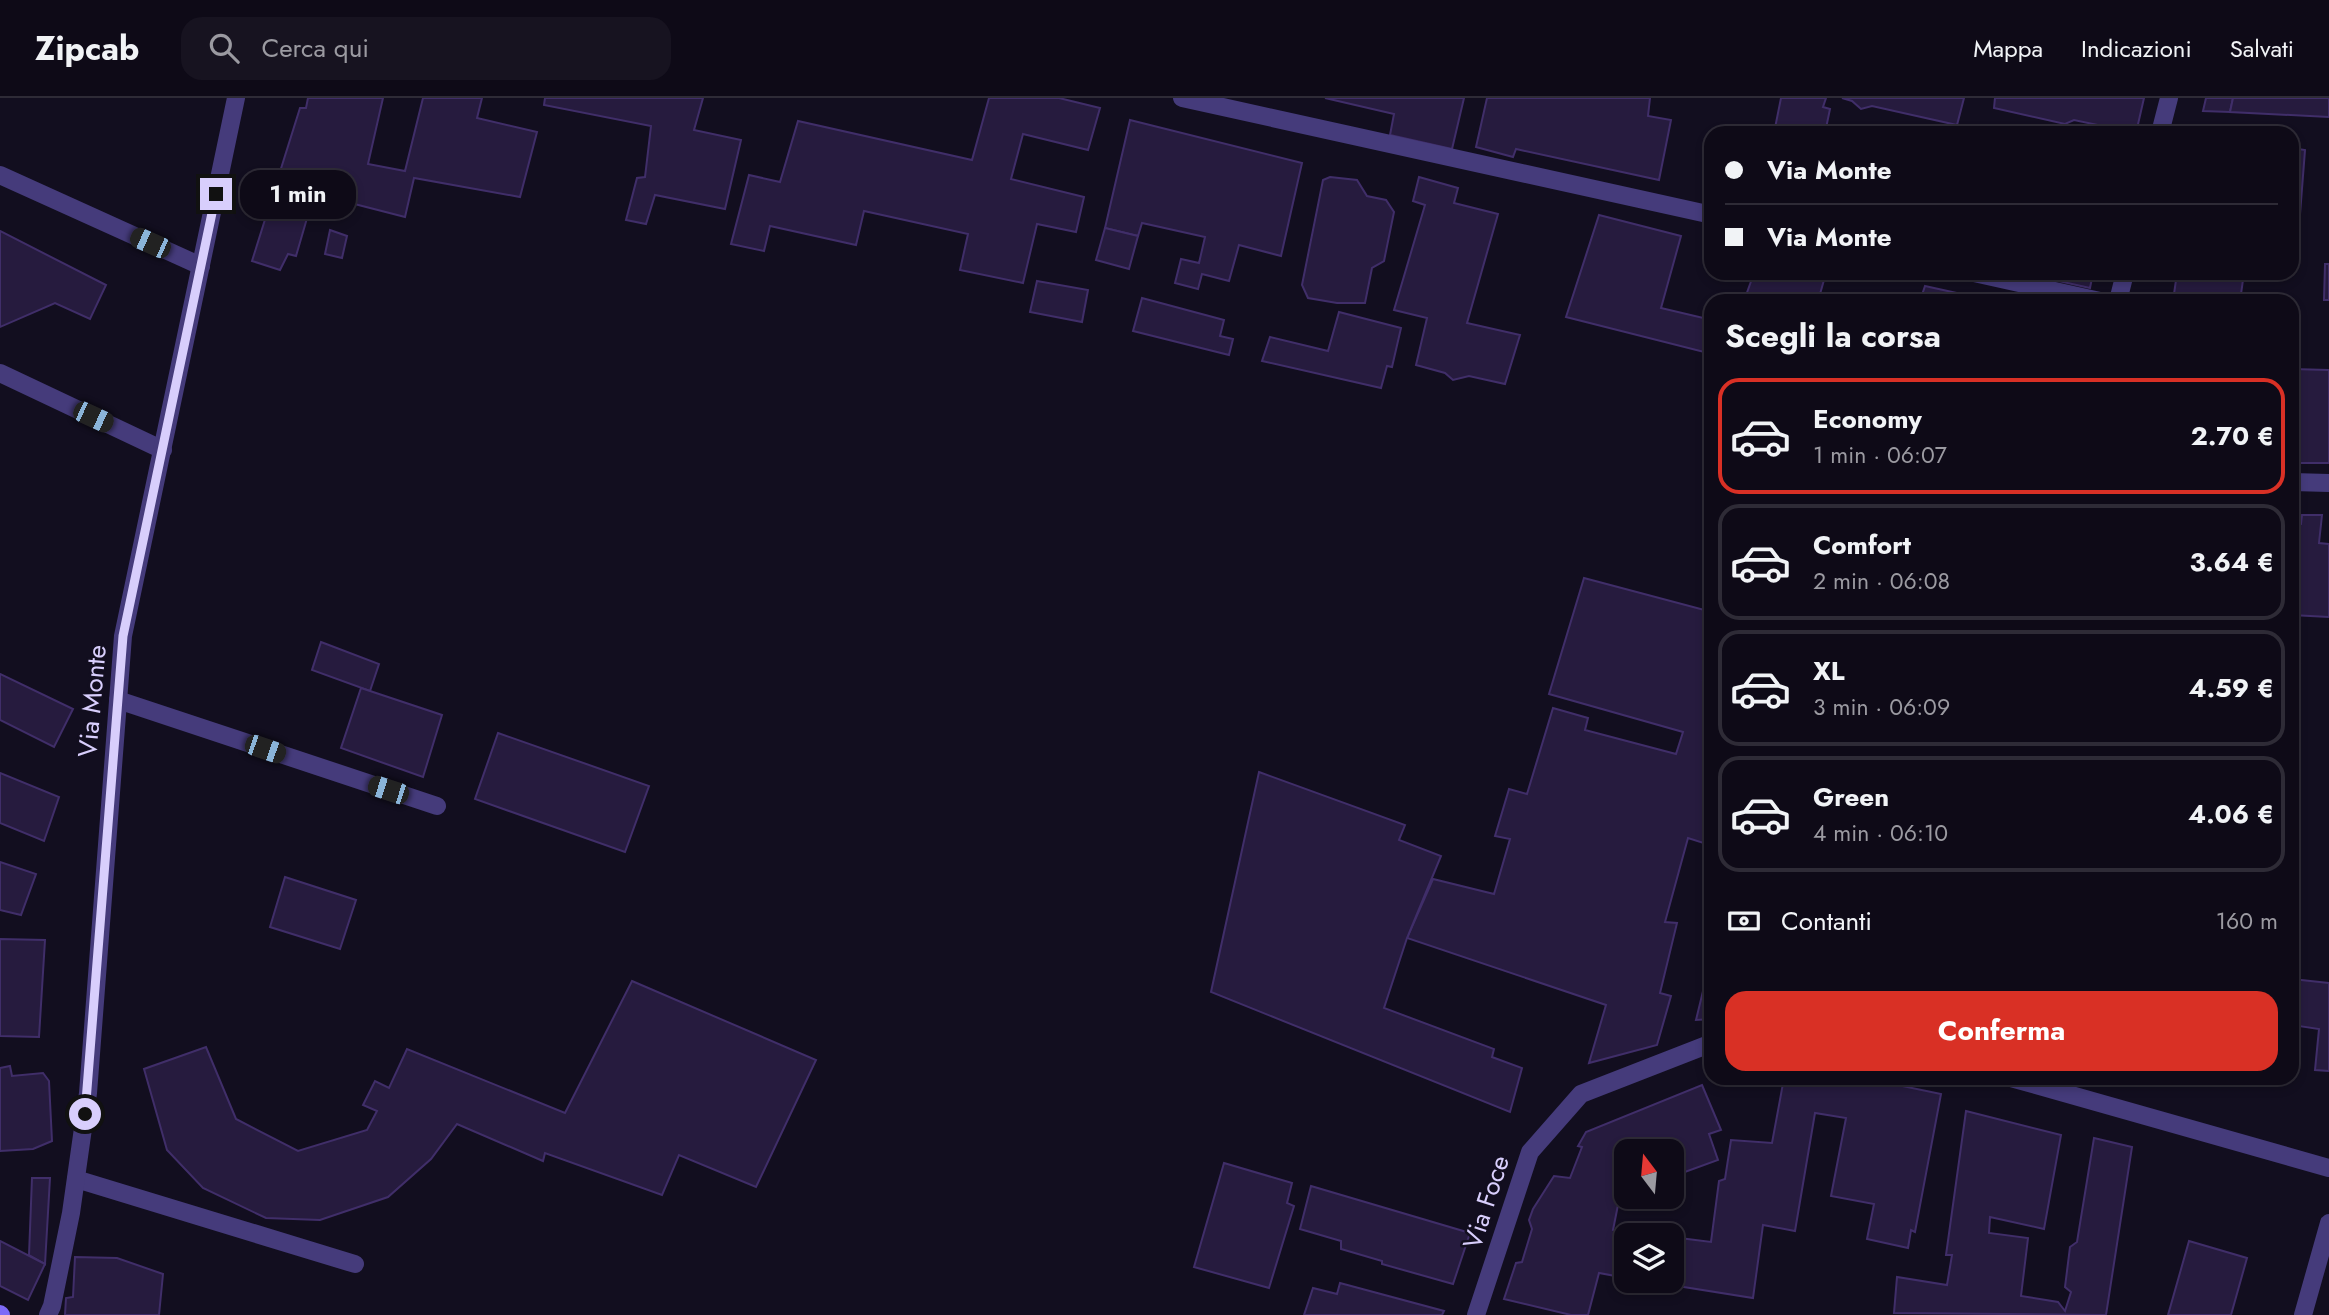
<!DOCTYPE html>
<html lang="it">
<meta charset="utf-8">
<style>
:root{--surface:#0e0a17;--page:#171320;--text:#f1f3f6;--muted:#9b9aa1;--line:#2e2b36;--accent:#d93025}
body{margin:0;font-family:Jost,sans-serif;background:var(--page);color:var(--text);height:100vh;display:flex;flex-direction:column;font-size:26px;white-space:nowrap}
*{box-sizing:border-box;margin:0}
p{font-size:23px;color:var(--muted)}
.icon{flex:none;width:38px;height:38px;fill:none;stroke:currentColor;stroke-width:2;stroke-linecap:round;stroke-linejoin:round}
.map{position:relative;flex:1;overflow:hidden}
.details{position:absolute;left:1704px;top:196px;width:595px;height:791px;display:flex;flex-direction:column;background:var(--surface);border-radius:21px;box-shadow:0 4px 10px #0003,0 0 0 2px var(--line)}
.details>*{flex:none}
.guide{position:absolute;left:1704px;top:28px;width:595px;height:154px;border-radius:21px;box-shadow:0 4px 10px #0003,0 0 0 2px var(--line);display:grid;align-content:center;height:154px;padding:0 21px;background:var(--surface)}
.needle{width:46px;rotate:344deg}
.buttons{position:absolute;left:1614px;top:1041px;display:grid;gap:14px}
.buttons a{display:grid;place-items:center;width:70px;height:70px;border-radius:14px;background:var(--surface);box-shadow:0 4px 10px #0003,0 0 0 2px var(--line);font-size:35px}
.end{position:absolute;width:32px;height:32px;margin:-16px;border:9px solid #d8cefc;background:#111;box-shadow:0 0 0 4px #111}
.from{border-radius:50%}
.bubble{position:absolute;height:49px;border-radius:21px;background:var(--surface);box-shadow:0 4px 10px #0003,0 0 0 2px var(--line);font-size:23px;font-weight:700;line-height:49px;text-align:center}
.car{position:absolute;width:21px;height:42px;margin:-21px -10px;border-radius:9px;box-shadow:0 0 5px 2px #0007;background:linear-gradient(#222 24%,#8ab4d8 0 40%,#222 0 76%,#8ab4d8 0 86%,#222 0)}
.guide b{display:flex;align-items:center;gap:24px;height:66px;font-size:26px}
.guide b+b{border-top:2px solid var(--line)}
.guide i{width:18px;height:18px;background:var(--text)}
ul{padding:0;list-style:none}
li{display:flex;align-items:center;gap:21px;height:116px;margin:0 14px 10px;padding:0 7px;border:4px solid var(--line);border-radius:21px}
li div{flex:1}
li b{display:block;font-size:26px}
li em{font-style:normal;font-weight:700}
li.on{border-color:var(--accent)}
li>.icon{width:63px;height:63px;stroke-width:1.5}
h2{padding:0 21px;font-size:32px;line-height:84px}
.pay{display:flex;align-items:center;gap:18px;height:77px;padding:0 21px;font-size:26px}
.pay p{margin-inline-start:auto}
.button{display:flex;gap:14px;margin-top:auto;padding:14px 21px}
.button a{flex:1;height:80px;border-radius:21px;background:var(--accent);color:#fff;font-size:28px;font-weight:700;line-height:80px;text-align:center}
header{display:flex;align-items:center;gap:42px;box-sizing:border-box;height:98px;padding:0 35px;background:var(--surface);border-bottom:2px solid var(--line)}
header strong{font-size:33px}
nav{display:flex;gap:38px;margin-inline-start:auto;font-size:24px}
.search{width:490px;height:63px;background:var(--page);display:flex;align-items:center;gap:18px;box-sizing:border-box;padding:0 24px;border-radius:21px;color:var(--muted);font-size:26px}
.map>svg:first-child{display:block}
.building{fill:#261b3e;stroke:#402e69;stroke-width:2}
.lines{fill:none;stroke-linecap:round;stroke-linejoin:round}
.lane{stroke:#453b7b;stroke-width:18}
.street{stroke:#453b7b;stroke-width:18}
.secondary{stroke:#7e6af7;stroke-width:18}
.route{stroke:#d8cefc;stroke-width:9}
.labels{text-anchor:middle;stroke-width:5;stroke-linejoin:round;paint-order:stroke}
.street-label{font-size:26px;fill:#d8cefc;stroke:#120e1f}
</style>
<header>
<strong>Zipcab</strong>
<div class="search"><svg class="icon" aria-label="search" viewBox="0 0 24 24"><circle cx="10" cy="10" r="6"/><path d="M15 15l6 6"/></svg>Cerca qui</div>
<nav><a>Mappa</a><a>Indicazioni</a><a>Salvati</a></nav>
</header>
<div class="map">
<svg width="2329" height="1217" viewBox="0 0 2329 1217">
<rect width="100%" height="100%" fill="#120e1f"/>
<g class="building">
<path d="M308,0H383L368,66L405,73L423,0H482L477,20L537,34L520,99L414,80L405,119L339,102L336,113L310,110L296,158L288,156L280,172L252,163L300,10H306Z"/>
<path d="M545,0H703L694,32L741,42L725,111L655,97L646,126L626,122L637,80L645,79L651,28L544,7Z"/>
<path d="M989,0H1059L1100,10L1088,52L1023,36L1011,81L1084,99L1076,134L1037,126L1023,185L960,172L968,136L864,113L856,147L770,128L764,153L731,146L749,77L780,84L798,23L972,62Z"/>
<path d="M1325,0H1464L1452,51L1390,37L1394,16Z"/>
<path d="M1487,0H1650L1648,18L1671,22L1659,82L1516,51L1513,59L1476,49Z"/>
<path d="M1781,0H1826L1823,9L1830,11L1825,35H1774Z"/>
<path d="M1842,0H1964L1957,27L1872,8L1861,11L1852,3Z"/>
<path d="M1995,0H2144L2136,35L2074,22L2065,26L1994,10Z"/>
<path d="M2206,0H2233L2230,14L2203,13Z"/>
<path d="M2233,0H2329V19L2230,14Z"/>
<path d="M1130,22L1302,65L1281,158L1239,147L1229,183L1202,176L1198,191L1175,185L1181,161L1199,165L1205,139L1142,125L1138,138L1105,130Z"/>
<path d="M2292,50L2305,52L2298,142H2292Z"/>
<path d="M1330,79L1357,82L1367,98L1386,102L1394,114L1384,163L1372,170L1365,205H1337L1308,200L1302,187L1323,82Z"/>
<path d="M1419,79L1458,90L1454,105L1498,116L1467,225L1520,237L1505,286L1469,278L1453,282L1445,275L1416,267L1427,220L1394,212L1425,107L1413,103Z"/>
<path d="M1599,117L1681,138L1661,210L1712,222V256L1566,219Z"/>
<path d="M1105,130L1138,138L1129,171L1096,162Z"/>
<path d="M330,132L347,138L342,160L325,156Z"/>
<path d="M0,133L106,187L90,221L55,205L0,229Z"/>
<path d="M2325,166H2329V202H2324Z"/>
<path d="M1754,175H1826L1818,203H1744Z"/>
<path d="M2023,175H2093L2090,190Z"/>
<path d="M2177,175H2244L2240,203H2173Z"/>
<path d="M1037,183L1088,192L1082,224L1030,214Z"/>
<path d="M1925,188L1993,203H1920Z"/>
<path d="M1142,200L1224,222L1220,238L1233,241L1229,257L1133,233Z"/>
<path d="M1339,214L1401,230L1392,269L1387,268L1381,290L1262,263L1270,239L1328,253Z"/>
<path d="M2292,271L2329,272V365H2292Z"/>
<path d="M2302,417H2322L2319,445L2329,446V519L2292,517V425L2301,426Z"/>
<path d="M1584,480L1712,514V549L1703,582L1712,585V756L1704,753L1707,746L1688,740L1665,824L1677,825L1660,895L1671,898L1657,947L1589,965L1606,907L1407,840L1433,781L1494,796L1510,741L1495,738L1509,691L1527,696L1553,610L1588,620L1585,632L1676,656L1683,634L1549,596Z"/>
<path d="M321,544L379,566L370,593L312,572Z"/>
<path d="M2292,565L2300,566L2292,653Z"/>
<path d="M0,576L73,611L54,649L0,622Z"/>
<path d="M361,590L442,617L423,679L341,650Z"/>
<path d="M498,635L649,688L625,754L475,701Z"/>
<path d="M1259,674L1405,727L1399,742L1441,758L1407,840L1384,910L1494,951L1492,959L1522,970L1510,1014L1211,894Z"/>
<path d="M0,675L59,699L44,743L0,725Z"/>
<path d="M0,764L36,776L21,817L0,812Z"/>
<path d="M285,779L356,802L340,851L270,829Z"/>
<path d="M0,841L45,842L39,939L0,938Z"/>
<path d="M1712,856V921L1696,922Z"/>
<path d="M2292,881L2329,885V973L2315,972L2319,931L2292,927Z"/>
<path d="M632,883L816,962L756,1089L679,1057L662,1097L545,1055L543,1063L457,1026L431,1061L388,1099L320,1122L266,1120L203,1090L167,1052L144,971L206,949L236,1021L298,1053L367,1032L377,1013L363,1007L375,983L389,990L407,951L565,1015Z"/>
<path d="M10,968L12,978L43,975L49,983L52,1043L33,1051L0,1053V970Z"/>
<path d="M1784,980H1864L1941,996L1915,1134L1911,1132L1908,1150L1867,1141L1874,1106L1831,1098L1846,1020L1815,1015L1795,1133L1763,1127L1753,1200L1646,1183H1671V1139L1711,1144L1719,1083L1725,1081L1731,1042L1772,1045Z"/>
<path d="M1702,987L1721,1032L1709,1036L1718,1062L1671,1079V1054H1626V1095L1620,1097L1613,1132L1656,1138H1626V1180L1599,1175L1588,1217H1571L1504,1201L1516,1165L1522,1164L1532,1131L1529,1122L1533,1111L1554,1078L1570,1080L1582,1049L1578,1048L1586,1034Z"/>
<path d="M1966,1013L2061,1037L2044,1131L1990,1119L1989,1135L2028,1140L2021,1198L2058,1204L2065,1213L2071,1194L2065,1189L2070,1149L2077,1144L2094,1040L2132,1049L2106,1217L1894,1215L1897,1179L1947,1187L1952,1157H1946Z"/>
<path d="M1224,1065L1292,1085L1287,1105L1294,1108L1269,1190L1194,1169Z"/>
<path d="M32,1080H50L45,1166L29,1157Z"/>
<path d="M1311,1088L1470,1135L1453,1186L1382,1166V1163L1341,1151V1143L1300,1131Z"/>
<path d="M0,1143L45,1166L28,1202L0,1188Z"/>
<path d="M2189,1143L2247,1160L2231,1217H2168Z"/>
<path d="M75,1159L117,1160L163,1176L159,1217H65L66,1200L73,1199Z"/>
<path d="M1340,1185L1444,1213L1442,1217H1304L1313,1190L1337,1196Z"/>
</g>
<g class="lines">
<g class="lane">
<path d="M0,275L163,352"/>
<path d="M118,602L437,708"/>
<path d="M76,1081L355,1166"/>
</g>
<g class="street">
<path d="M1182,0L1712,117"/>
<path d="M2160,35L2169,0"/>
<path d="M0,77L201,168"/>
<path d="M1974,175L2100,203"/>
<path d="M2118,203L2125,175"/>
<path d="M2292,384L2329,385"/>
<path d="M2011,980L2329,1070"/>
<path d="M48,1217L52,1208L71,1115L88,995L123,538L236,0"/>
<path d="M1476,1217L1530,1054L1581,996L1712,945"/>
<path d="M2303,1217L2329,1125"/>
</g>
<path class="secondary" d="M0,1216L1,1217"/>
</g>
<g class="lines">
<path class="route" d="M85,1016L123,538L216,96"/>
</g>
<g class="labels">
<g class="street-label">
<text transform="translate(92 603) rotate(-85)" y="9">Via Monte</text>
<text transform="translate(1486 1104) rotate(-72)" y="9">Via Foce</text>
</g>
</g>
</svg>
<div class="buttons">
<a><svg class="needle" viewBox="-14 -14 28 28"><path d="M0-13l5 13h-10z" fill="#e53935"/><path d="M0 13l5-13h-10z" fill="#9b9aa1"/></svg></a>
<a><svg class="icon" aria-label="layers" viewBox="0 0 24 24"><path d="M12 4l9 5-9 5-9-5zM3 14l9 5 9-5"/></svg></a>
</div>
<i class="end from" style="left:85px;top:1016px"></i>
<i class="end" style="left:216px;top:96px"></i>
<div class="bubble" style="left:240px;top:72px;width:116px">1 min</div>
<i class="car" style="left:150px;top:145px;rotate:294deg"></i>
<i class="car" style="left:93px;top:319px;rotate:115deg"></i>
<i class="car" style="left:265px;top:651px;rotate:109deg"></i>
<i class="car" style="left:388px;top:692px;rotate:288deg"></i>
<div class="guide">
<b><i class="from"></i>Via Monte</b>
<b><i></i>Via Monte</b>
</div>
<section class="details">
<h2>Scegli la corsa</h2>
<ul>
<li class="on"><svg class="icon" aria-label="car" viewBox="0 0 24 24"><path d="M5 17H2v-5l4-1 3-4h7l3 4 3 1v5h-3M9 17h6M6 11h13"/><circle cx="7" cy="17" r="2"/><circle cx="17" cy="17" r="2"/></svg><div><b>Economy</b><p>1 min · 06:07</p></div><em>2.70 €</em></li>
<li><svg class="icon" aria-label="car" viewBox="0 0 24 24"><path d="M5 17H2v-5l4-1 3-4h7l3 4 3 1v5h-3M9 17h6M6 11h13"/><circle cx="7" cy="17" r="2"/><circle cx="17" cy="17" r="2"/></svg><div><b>Comfort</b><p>2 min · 06:08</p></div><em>3.64 €</em></li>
<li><svg class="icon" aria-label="car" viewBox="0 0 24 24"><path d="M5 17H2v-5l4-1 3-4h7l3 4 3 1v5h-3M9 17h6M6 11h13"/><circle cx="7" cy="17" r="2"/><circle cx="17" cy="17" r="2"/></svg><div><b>XL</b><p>3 min · 06:09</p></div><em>4.59 €</em></li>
<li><svg class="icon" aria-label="car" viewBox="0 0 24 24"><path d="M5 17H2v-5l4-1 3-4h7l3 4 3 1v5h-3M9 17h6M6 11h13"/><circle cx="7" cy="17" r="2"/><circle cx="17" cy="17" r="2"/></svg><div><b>Green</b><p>4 min · 06:10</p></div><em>4.06 €</em></li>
</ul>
<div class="pay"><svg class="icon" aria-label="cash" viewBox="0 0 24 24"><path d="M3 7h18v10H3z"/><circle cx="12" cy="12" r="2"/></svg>Contanti<p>160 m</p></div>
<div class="button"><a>Conferma</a></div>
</section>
</div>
